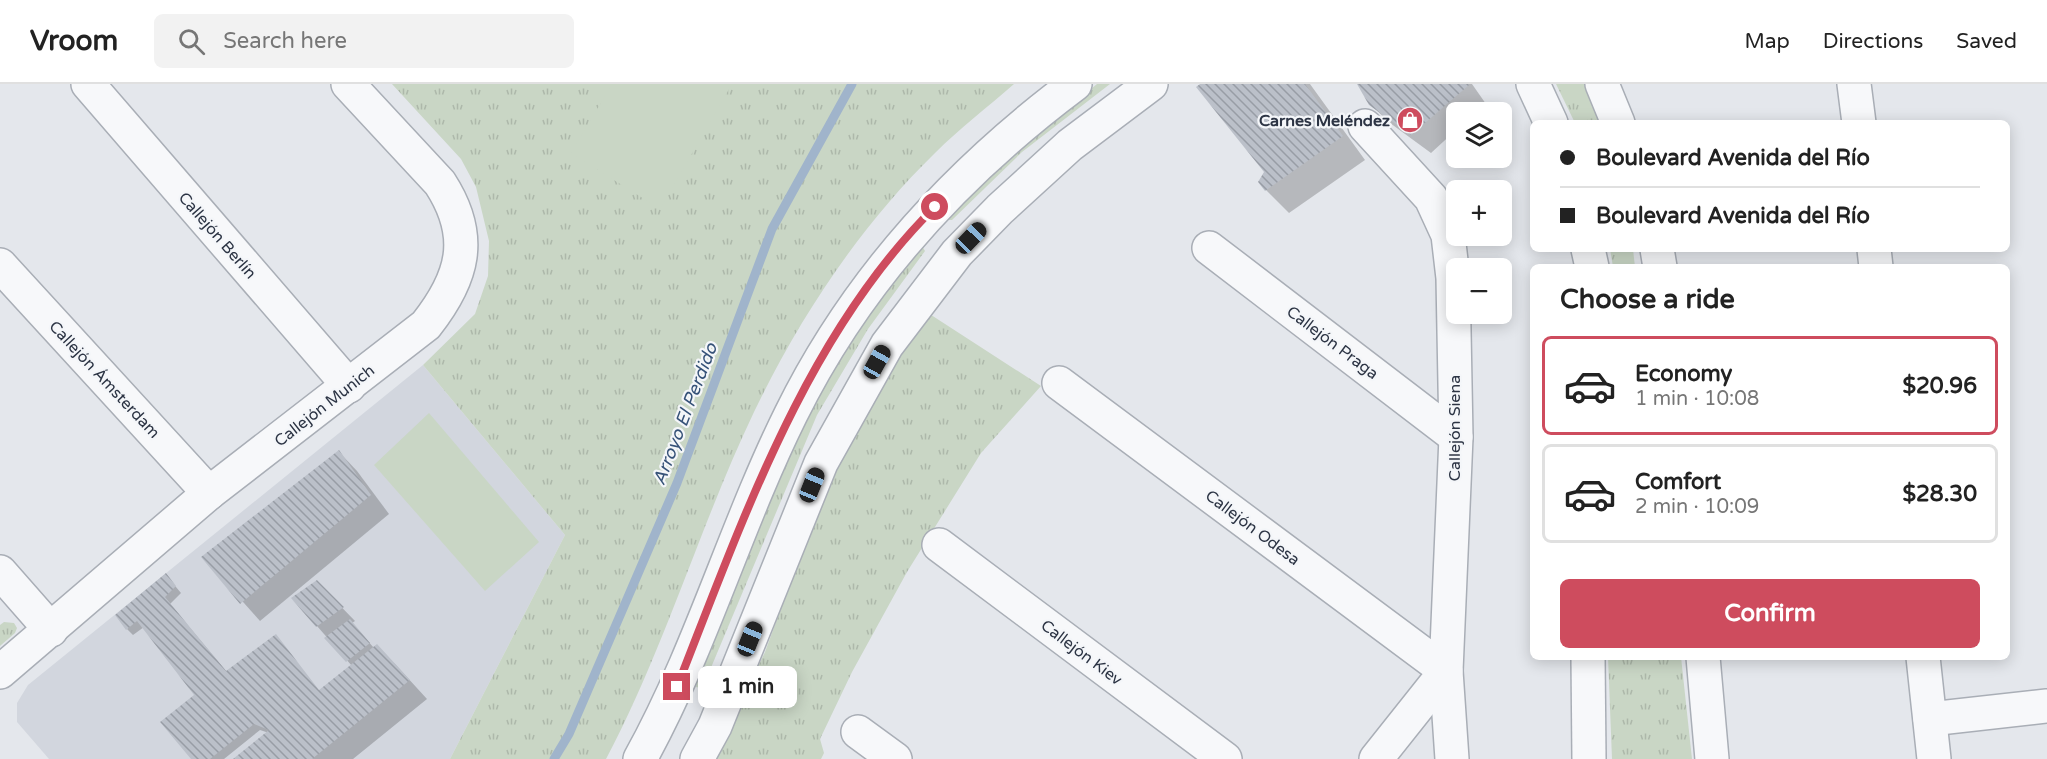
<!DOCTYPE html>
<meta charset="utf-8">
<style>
:root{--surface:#fff;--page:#f2f2f2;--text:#222;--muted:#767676;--line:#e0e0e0;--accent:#ce4c5e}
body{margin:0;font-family:"Varela Round",sans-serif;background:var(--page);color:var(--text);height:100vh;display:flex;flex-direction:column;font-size:22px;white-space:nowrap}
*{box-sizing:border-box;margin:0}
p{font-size:20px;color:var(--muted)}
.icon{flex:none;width:33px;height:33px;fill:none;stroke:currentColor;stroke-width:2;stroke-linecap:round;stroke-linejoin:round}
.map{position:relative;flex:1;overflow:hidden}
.panel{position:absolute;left:1530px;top:180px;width:480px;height:396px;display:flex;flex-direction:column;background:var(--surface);border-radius:9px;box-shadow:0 3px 15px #0003}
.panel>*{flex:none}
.guide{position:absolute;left:1530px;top:36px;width:480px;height:132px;border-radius:9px;box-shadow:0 3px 15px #0003;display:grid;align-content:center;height:132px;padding:0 30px;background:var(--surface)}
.tools{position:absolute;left:1446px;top:18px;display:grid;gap:12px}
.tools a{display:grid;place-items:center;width:66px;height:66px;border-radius:9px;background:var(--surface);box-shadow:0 3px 15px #0003;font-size:30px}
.end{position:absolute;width:27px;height:27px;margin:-14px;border:8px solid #ce4c5e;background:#fff;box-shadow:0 0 0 3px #fff}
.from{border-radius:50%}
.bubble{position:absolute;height:42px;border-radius:9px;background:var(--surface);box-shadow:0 3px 15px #0003;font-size:20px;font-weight:700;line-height:42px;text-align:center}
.car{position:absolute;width:18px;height:36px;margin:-18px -9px;border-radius:8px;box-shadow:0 0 4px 2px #0007;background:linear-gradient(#222 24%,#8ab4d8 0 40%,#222 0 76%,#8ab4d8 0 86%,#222 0)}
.guide b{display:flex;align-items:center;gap:21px;height:57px;font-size:22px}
.guide b+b{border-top:2px solid var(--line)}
.guide i{width:15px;height:15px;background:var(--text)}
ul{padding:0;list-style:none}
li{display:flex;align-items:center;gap:18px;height:99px;margin:0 12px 9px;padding:0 18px;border:3px solid var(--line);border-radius:9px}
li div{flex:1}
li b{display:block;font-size:22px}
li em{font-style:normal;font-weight:700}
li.current{border-color:var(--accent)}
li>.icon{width:54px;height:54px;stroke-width:1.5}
h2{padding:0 30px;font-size:27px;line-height:72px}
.cta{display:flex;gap:12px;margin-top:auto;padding:12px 30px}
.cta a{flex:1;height:69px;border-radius:9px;background:var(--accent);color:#fff;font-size:24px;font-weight:700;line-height:69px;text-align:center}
header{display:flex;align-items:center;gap:36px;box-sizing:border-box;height:84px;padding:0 30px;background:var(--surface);border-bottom:2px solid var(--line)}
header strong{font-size:28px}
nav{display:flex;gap:33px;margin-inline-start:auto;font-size:21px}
.search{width:420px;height:54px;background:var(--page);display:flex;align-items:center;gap:15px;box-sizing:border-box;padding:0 21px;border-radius:9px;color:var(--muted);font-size:22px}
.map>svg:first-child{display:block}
.built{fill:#d2d6de}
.grass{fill:url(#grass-tufts)}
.pitch{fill:#c9d6c5}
.shadow{fill:#0003}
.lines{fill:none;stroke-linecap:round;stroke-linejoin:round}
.stream{stroke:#a0b4cb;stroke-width:9}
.building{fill:url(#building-back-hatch)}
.minor-casing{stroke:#a9aeb6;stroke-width:36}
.tertiary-casing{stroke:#a9aeb6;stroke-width:36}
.minor{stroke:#f7f8fa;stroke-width:33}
.tertiary{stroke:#f7f8fa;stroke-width:33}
.route{stroke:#ce4c5e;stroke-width:8}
.labels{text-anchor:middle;stroke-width:4.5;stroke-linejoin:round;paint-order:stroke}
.poi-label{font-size:16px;font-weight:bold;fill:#2c3444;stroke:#f4f6f9;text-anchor:end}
.street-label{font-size:16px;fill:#2c3444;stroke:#f4f6f9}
.water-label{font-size:18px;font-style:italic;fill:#365278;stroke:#f4f6f9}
</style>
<header>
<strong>Vroom</strong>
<div class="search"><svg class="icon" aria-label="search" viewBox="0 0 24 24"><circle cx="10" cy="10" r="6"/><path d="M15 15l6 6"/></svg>Search here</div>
<nav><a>Map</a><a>Directions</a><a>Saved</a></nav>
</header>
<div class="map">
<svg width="2047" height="675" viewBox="0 0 2047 675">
<defs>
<pattern id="grass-tufts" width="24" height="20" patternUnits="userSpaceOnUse" patternTransform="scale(1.5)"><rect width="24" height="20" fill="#c9d6c5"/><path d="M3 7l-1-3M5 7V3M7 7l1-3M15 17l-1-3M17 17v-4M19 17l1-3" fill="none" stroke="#adb8aa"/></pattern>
<pattern id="building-back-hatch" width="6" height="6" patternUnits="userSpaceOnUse" patternTransform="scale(1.5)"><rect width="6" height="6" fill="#bbc0c9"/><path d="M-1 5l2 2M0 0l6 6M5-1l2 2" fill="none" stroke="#989da5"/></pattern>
</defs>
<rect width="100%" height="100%" fill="#e4e7ec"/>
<path class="built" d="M423,281L565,451L450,675H49L17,638V619L28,601Z"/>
<g class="grass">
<path d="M392,0H1014C988,23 960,44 935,69C860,142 799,234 754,328C700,441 665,564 606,675H450L565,451L423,281L475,230L488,192L489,157L476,103L461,75Z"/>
<path d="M1097,0H1110L1022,68L952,136H948L947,131L985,92Z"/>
<path d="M1556,0H1584L1599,39H1575Z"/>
<path d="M922,162L925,167L868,245L817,331L710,586L701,604L696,603L697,593L800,346L832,287L873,223Z"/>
<path d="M1610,165H1633L1635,183H1613Z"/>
<path d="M925,227L1041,302L981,369L907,488L852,588L820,655L824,669L821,675H714L765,568L833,383Z"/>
<path d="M4,538L14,539L17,544L15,549L0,562V541Z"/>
<path d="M1608,573H1681L1692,675H1612Z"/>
</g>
<g class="pitch">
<path d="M612,0H732L660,125L571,69Z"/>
<path d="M429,329L539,458L485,507L374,381Z"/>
</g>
<g class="shadow">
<path d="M1203,0H1310L1365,76L1289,129L1266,106V88Z"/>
<path d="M1359,0H1472L1486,20L1477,28H1456V46L1431,69L1390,39L1370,20Z"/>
<path d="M339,368L357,387L389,430L260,537L203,473Z"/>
<path d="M166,491L181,509L170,520L227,588L320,608L352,582L317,542V498L355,537L352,539L374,564L395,580L427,615L353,675H236L269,649L260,646L224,675H193L196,611L144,543L133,551L127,545Z"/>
</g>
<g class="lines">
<path class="stream" d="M554,675L569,650L677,399L772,145L852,0"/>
</g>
<g class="building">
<path d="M1200,0H1305L1343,52L1265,107L1258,98L1264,88L1196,3Z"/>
<path d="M1357,0H1468L1469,1L1411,51L1369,21Z"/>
<path d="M339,366L371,411L240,520L201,473Z"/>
<path d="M166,489L176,502L165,513L226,587L276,550L319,606L377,560L410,596L312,675H233L269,646L254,640L210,675H191L160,638L194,611L137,537L126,546L115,531Z"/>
<path d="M317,496L344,523L316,543L291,514Z"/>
<path d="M350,535L370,559L346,578L324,554Z"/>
</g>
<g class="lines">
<g class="minor-casing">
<g id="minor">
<path d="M88,0L349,302"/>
<path d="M1854,0L1859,39"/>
<path d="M1365,42L1431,114L1448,151L1453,194L1456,353L1446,587L1452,675"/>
<path d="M1209,164L1456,353"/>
<path d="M1874,165L1876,183"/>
<path d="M0,181L209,409"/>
<path d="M1059,299L1446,587L1376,675"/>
<path d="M939,461L1225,675"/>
<path d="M0,488L51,546"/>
<path d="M1923,573L1934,675"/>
<path d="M0,588L209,409L426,241C463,194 475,153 440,99L348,0"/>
<path d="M1930,635L2047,622"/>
<path d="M858,648L895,675"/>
<path d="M640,675C701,565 735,443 791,330C857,196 956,89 1075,0"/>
<path d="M697,675L715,642L821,379L887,261L957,169L1000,125L1070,61L1151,0"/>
</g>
</g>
<g class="tertiary-casing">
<g id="tertiary">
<path d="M1533,0L1551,39"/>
<path d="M1602,0L1618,39"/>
<path d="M1588,165L1592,183"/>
<path d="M1657,165L1660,183"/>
<path d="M1588,573L1589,675"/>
<path d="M1703,573L1712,675"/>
</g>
</g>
<use href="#minor" class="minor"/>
<use href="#tertiary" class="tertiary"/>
</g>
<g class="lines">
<path class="route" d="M677,603C742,438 806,250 935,123"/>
</g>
<defs>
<g id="shop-disc" transform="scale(1.35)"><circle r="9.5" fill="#ce4c5e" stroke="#f4f6f9"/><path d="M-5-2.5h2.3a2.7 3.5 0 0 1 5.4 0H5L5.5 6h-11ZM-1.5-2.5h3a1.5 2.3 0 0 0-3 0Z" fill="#fff"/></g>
</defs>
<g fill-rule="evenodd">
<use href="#shop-disc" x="1410" y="36"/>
</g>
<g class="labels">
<g class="poi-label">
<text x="1390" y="42">Carnes Meléndez</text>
</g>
<g class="street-label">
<text transform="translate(218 151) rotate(49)" y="6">Callejón Berlín</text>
<text transform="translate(1333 258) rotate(37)" y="6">Callejón Praga</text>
<text transform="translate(105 295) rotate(47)" y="6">Callejón Ámsterdam</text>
<text transform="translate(324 321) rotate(-38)" y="6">Callejón Munich</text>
<text transform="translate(1454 344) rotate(-90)" y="6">Callejón Siena</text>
<text transform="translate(1253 443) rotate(37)" y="6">Callejón Odesa</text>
<text transform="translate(1082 568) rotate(37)" y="6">Callejón Kiev</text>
</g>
<g class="water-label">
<text transform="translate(685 330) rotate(-69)" y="6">Arroyo El Perdido</text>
</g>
</g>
</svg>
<div class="tools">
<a><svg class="icon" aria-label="layers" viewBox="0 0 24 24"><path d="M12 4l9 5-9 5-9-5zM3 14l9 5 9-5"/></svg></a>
<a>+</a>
<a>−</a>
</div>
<i class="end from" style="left:935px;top:123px"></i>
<i class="end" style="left:677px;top:603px"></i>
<div class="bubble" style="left:698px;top:582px;width:99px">1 min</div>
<i class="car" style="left:971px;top:154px;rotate:44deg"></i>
<i class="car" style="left:877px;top:278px;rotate:29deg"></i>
<i class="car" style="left:812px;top:401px;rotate:22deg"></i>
<i class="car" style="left:750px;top:555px;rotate:22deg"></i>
<div class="guide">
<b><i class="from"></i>Boulevard Avenida del Río</b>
<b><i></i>Boulevard Avenida del Río</b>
</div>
<section class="panel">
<h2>Choose a ride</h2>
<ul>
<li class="current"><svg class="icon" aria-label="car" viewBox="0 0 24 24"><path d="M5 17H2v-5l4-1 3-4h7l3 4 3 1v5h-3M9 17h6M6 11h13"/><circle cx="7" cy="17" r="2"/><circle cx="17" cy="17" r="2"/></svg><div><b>Economy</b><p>1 min · 10:08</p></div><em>$20.96</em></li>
<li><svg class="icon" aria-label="car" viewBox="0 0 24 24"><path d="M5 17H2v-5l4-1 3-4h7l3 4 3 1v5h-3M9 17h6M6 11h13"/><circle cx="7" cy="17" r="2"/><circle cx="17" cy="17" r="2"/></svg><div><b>Comfort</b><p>2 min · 10:09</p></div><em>$28.30</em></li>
</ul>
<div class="cta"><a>Confirm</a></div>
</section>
</div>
